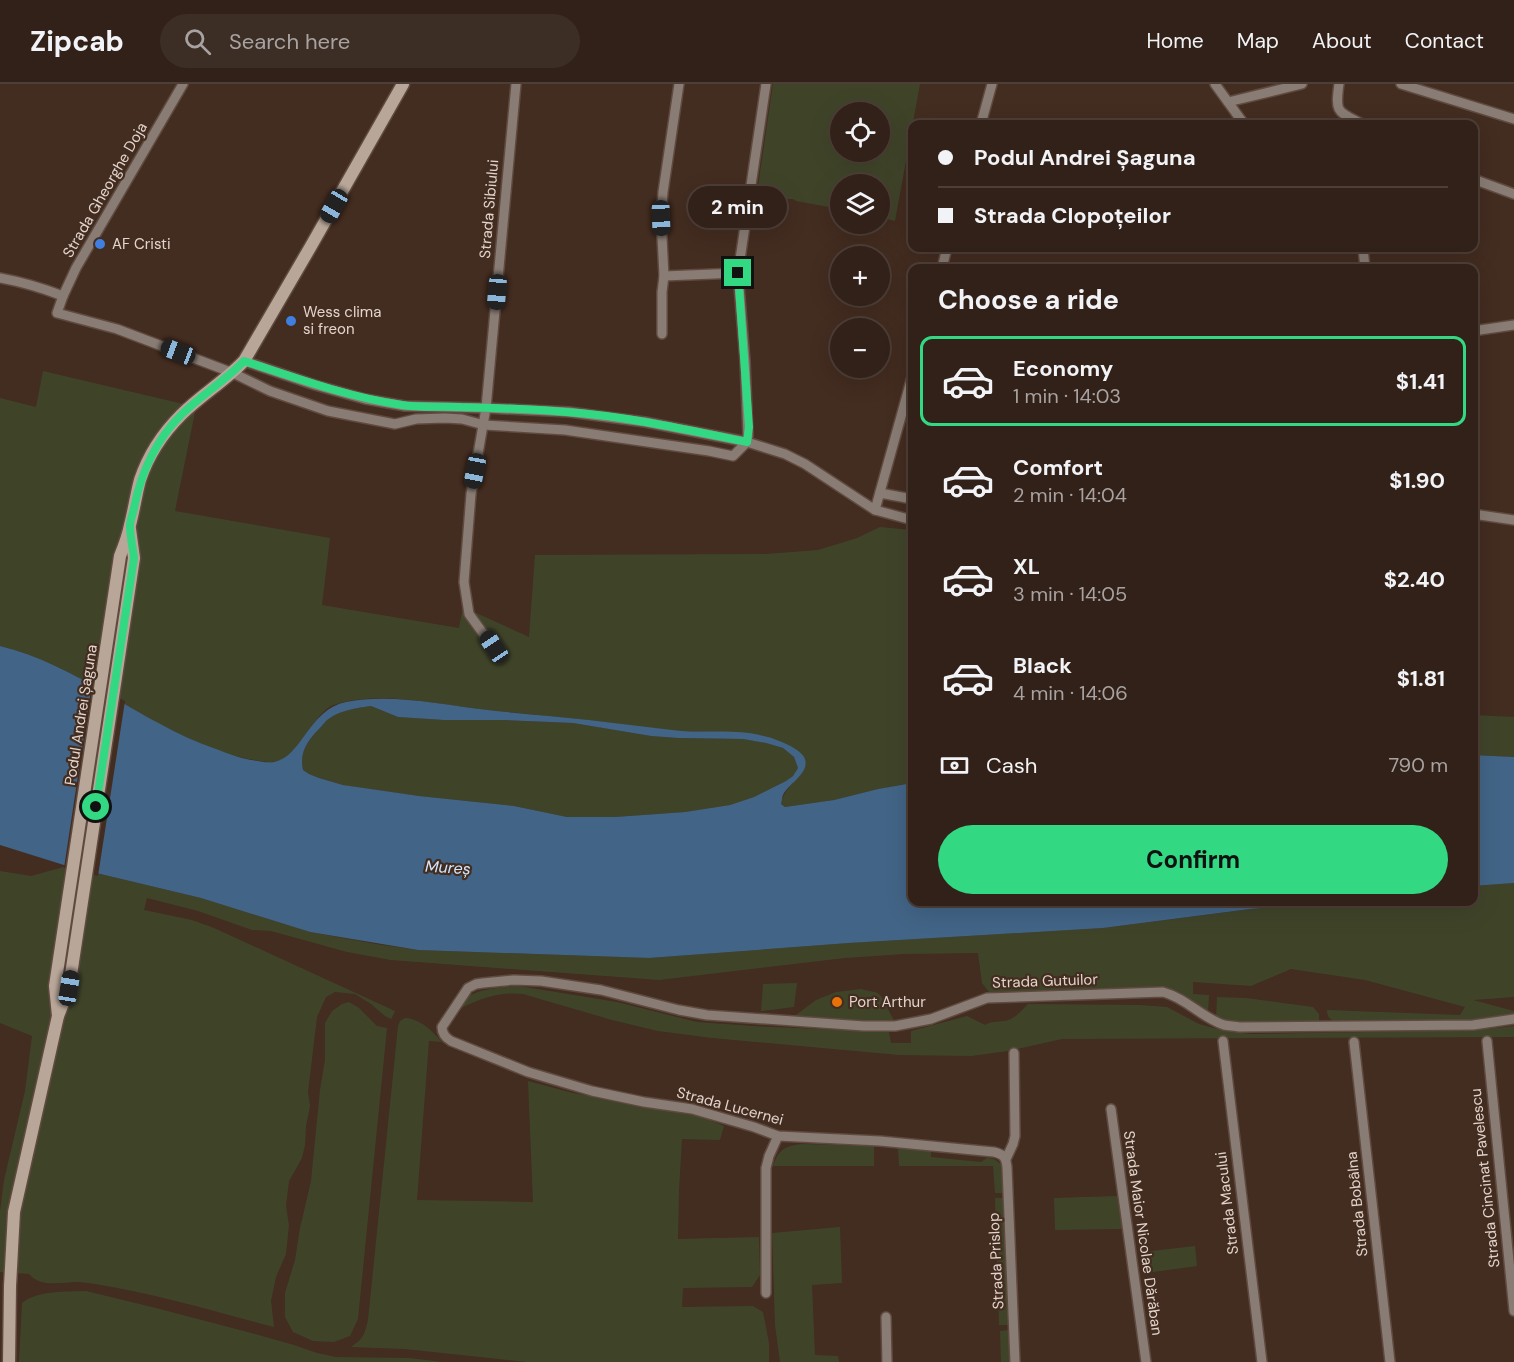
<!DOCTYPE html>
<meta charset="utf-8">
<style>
:root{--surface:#322118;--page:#3d2e25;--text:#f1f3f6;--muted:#a8a3a2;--line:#4d3e37;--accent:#33d882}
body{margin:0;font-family:"DM Sans",sans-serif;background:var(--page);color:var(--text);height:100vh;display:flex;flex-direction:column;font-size:22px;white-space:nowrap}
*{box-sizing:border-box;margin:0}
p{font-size:20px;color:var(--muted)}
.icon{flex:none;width:33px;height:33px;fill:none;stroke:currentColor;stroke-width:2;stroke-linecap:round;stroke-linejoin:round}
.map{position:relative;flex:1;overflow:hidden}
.drawer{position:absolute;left:908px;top:180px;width:570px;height:642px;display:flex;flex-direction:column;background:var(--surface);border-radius:12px;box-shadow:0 6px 24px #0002,0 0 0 2px var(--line)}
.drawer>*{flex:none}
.banner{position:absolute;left:908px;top:36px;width:570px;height:132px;border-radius:12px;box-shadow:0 6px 24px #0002,0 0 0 2px var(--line);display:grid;align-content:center;height:132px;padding:0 30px;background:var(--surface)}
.fabs{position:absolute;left:830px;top:18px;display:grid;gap:12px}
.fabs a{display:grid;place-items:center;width:60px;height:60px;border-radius:50%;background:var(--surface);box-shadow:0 6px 24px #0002,0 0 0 2px var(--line);font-size:30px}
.end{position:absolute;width:27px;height:27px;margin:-14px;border:8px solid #33d882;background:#111;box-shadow:0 0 0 3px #111}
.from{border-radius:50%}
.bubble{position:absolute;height:42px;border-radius:21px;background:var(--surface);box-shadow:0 6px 24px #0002,0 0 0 2px var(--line);font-size:20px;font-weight:700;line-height:42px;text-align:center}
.car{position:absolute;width:18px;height:36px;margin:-18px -9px;border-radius:8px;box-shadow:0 0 4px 2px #0007;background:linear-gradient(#222 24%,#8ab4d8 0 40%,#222 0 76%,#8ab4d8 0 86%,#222 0)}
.banner b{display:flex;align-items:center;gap:21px;height:57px;font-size:22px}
.banner b+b{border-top:2px solid var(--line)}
.banner i{width:15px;height:15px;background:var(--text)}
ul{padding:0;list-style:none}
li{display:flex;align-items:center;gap:18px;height:90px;margin:0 12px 9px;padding:0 18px;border:3px solid transparent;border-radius:12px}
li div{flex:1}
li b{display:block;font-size:22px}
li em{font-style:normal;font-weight:700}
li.current{border-color:var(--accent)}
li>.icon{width:54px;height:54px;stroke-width:1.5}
h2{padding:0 30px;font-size:27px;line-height:72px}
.pay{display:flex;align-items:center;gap:15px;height:66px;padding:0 30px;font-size:22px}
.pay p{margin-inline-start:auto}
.button{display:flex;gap:12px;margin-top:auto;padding:12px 30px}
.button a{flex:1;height:69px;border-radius:36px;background:var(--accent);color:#111;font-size:24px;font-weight:700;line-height:69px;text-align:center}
header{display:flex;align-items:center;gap:36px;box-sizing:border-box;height:84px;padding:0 30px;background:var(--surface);border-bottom:2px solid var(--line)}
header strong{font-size:28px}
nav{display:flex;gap:33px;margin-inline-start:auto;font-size:21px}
.search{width:420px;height:54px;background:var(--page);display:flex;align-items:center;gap:15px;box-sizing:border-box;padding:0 21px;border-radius:33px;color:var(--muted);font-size:22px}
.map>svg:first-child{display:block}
.green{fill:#3f4429;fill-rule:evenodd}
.water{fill:#426486;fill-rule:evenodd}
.pier{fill:#432c20}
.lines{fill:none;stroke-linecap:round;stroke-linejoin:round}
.street-casing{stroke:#604a3f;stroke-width:12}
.secondary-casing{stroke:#604a3f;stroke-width:15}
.street{stroke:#887c74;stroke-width:9}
.secondary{stroke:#b8a699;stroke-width:12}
.route{stroke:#33d882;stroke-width:8}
.shop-dot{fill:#3f7fe0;stroke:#432c20;stroke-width:2}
.food-dot{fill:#e8710a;stroke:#432c20;stroke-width:2}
.labels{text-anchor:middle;stroke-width:4.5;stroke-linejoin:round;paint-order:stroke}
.street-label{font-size:15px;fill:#e3d4cc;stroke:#432c20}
.poi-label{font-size:15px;fill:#e3d4cc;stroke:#432c20;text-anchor:start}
.water-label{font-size:16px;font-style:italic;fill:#d1e7fe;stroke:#432c20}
</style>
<header>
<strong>Zipcab</strong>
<div class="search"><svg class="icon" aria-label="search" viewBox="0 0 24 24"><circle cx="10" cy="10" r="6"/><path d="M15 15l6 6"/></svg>Search here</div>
<nav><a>Home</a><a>Map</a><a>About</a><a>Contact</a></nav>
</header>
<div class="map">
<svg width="1514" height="1278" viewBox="0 0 1514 1278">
<rect width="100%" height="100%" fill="#432c20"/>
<g class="green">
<path d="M773,0H920L895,137L879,133V100H840V125L796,117L793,115L756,116ZM840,28H879V68H840Z"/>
<path d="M43,287L196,323L175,427L330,454L322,521L459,544L463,523L529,553L535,471L766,470L818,466L857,454L880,443L912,446V699L878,705L834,716L785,723L781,720C784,703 801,695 806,679C795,672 780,658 768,653C765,652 759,651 755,651C728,646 701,649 673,647C645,644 617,639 588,636C552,632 516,629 479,625C437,620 387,608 344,618C340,619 335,620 331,622C310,634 296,680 269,678C169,668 96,585 0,562V314L36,323Z"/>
<path d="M371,622L398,633L444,636H504L573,639L651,652L678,654L743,655L766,659L783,664L794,673L798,684L793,692L786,697L754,713L730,721L685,728L615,733H567L514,722L419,712L375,706L343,701L319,694L309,690L303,686C299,668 308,656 320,644C323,641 326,636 330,634C341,625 358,624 371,622Z"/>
<path d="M1473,631L1514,633V673L1473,671Z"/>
<path d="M67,782L201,814L310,848L376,860L418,866L649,874L849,859L1103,844L1250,825L1339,818H1473V802L1514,799V913L1473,916L1514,927V932L1474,938H1337C1330,936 1327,933 1327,926L1460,931L1465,923L1365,896L1291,885L1251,902L1193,898V910L1209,911L1208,929L1179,910L1161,905L989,908L982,899L978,869L904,870L845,874L659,896L391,876L347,868L271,847L252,846L198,827L147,814L144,826L192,836L214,844L395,927L391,935L385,932L371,920L355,910L335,908L326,913L317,933L308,1008L310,1022L306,1042L305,1061L302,1074L289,1097L286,1122L289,1141L286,1170L276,1193L271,1217L274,1243C216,1228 154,1209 95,1200C89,1199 83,1198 77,1198C60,1198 41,1204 29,1190L0,1188V1127L4,1096L25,1007L32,952L0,939V787L31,792Z"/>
<path d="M797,899L794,923L761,927L763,900Z"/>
<path d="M519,902L617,918L697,938L753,942L889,948L891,959H911V947L967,932L985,941C991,937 997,938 1004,937C1014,936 1021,927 1028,920L1139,921L1167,923L1199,940L1224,947L1251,950L1475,946L1514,942V953L1062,955L1008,967L971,972L899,971L712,954L658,947L612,936L523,910C497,907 477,916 455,927C456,924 457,921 460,919C471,905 503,903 519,902Z"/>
<path d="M862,905C866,907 873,907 877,909C885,913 888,928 894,936L853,937L792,934L816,916L836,908Z"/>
<path d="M1217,913L1246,914L1313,923L1319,930V939C1285,940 1249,945 1216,935Z"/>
<path d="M349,918L359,924L377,942L387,944L358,1235L350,1252L334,1258L313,1257L293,1248L285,1233V1209L295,1176L300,1144L311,1097L320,1006L325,976V939L332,927L342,920Z"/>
<path d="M405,934C421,935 432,947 442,958L429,957L417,1116L533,1118L528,997L573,1009L702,1033L724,1042L720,1056L682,1055L679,1106L678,1155L759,1153L760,1191L752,1203L683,1204L682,1223L753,1222L763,1228L769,1259V1278H526L405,1265L351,1263C363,1255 365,1250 368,1236L398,942L400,937Z"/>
<path d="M801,1060L874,1062V1082H773C778,1066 785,1062 801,1060Z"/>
<path d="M898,1063L931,1066V1073L981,1078L987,1074L994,1075L1001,1080L1004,1109H995L993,1082H899Z"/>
<path d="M1117,1112L1122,1145L1055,1146L1054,1114Z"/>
<path d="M995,1114H1004L1008,1241H999Z"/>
<path d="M840,1143L842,1199L812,1201L815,1271L838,1272L839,1278H780L775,1241L772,1149Z"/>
<path d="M1195,1162L1197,1182L1146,1189L1143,1168Z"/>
<path d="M86,1207L156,1224L255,1250L294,1261L317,1269L336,1273L409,1274L443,1278H19L22,1219C38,1206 66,1208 86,1207Z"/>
<path d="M1009,1246L1010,1278H1001L1000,1247Z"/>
</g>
<g class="water">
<path d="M0,562C79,581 140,639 216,665C227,669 239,674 251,676C258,677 267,679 274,678C302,673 309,625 346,618C391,609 443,621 488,626C522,630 556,632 589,636C617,639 644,643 672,646C703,650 737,644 768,653C778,656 799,664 804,673C812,688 789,699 783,711C782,713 782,717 781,720L785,723L834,716L878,705L912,699V818H1339L1250,825L1103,844L849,859L649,874L418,866L310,848L201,814L67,782L0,761ZM371,622L398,633L444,636H504L573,639L651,652L678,654L743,655L766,659L783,664L794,673L798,684L793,692L786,697L754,713L730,721L685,728L615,733H567L514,722L419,712L343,701L319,694L309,690L303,686C299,668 308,656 320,644C323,641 326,636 330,634C341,626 358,624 371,622Z"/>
<path d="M1473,671L1514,673V799L1473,802Z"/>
</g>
<path class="pier" d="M92,599L125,617L98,792L64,784Z"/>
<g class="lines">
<g class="street-casing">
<g id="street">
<path d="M183,0L76,184L63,212L57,229L117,245L233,289L270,307L328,327L395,340L416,335L445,334L462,335L484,341L565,346L709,367L733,372L747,358L748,352L745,277L738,189L766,0"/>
<path d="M1215,0L1244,40"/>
<path d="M1339,0C1335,29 1337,27 1362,40"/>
<path d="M1401,0L1514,35"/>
<path d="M1228,18L1302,0"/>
<path d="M981,40L992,0"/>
<path d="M1473,95L1514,110"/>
<path d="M1363,164L1365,184"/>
<path d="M942,184L947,164"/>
<path d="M664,192L738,189"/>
<path d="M0,194C22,198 42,204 63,212"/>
<path d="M1473,247L1514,241"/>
<path d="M662,250V208L664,192L661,134L663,108L679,0"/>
<path d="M244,277L315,301L365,315L405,322L486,324L569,328L645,338L747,358L785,370L805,380L875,426L912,436"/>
<path d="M880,409L912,415"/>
<path d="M875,426L912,293"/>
<path d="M1473,430L1514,436"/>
<path d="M493,563L469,530L464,498L471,410L486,324L516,0"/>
<path d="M1223,957L1262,1278"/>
<path d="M1487,957L1514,1227"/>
<path d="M1354,958L1390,1278"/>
<path d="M1111,1025L1146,1278"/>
<path d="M1006,1075L1013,1060L1015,1052L1014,969"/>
<path d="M766,1209V1084L769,1072L778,1052"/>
<path d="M886,1233L887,1278"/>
<path d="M1015,1278L1007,1083C1006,1073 1003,1070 994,1068L880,1057L778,1052L754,1043L692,1025L644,1018L592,1007L528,988L451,957C446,954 442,950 442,943L468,904L476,900L483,899L514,896L541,897L601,906L679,926L707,931L864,942H895L931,935L987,914L1163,908C1186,914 1202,934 1224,941C1229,942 1234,942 1239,943L1473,941L1514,935"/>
</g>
</g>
<g class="secondary-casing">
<g id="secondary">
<path d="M58,932L55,902L120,472C124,462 128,452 130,441C134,426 136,411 140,396C148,372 163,349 181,331C201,311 225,297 244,277L311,162L403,0"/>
<path d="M9,1278L10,1202L14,1128L58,932L69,904L134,474L130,445"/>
</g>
</g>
<use href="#street" class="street"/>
<use href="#secondary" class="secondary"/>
</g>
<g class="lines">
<path class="route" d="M96,723L134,474C133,464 130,452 130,442C130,436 133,430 134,424C141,389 156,356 181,331C201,311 225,297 244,277C296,294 348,313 402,321C421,324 442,322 461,323C496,324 531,325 566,328C626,332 688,346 747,358L749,343L738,189"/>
</g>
<g class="shop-dot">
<circle cx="100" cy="160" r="6"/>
<circle cx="291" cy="237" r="6"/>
</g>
<circle class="food-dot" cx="837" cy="918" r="6"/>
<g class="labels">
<g class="street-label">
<text transform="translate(105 106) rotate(-60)" y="5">Strada Gheorghe Doja</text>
<text transform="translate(489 125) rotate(-85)" y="5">Strada Sibiului</text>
<text transform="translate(81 631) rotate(-81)" y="5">Podul Andrei Șaguna</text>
<text transform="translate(1045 897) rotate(-2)" y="5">Strada Gutuilor</text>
<text transform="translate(730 1022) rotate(15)" y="5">Strada Lucernei</text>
<text transform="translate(1485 1094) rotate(-96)" y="5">Strada Cincinat Pavelescu</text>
<text transform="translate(1227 1119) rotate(-97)" y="5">Strada Macului</text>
<text transform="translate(1357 1120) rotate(-96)" y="5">Strada Bobâlna</text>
<text transform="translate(1143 1149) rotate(82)" y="5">Strada Maior Nicolae Dărăban</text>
<text transform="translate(996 1177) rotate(-93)" y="5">Strada Prislop</text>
</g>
<g class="poi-label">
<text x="112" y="165">AF Cristi</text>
<text x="303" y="233">Wess clima<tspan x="303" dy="17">si freon</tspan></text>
<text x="849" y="923">Port Arthur</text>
</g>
<g class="water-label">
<text transform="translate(448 783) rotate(4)" y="6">Mureș</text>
</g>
</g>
</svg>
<div class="fabs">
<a><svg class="icon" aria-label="locate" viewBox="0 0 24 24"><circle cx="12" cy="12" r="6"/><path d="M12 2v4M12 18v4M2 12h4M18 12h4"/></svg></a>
<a><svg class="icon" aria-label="layers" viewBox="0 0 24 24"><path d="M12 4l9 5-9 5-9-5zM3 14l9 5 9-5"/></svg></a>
<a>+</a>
<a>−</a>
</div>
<i class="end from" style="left:96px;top:723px"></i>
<i class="end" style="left:738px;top:189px"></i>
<div class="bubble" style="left:688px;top:102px;width:99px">2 min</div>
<i class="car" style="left:334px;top:122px;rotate:210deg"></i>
<i class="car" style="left:661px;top:134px;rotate:178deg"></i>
<i class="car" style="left:497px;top:208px;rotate:185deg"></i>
<i class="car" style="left:178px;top:268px;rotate:291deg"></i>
<i class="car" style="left:475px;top:387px;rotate:191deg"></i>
<i class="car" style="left:494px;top:563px;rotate:326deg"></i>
<i class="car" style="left:69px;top:904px;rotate:9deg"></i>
<div class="banner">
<b><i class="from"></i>Podul Andrei Șaguna</b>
<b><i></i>Strada Clopoțeilor</b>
</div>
<section class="drawer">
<h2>Choose a ride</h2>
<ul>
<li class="current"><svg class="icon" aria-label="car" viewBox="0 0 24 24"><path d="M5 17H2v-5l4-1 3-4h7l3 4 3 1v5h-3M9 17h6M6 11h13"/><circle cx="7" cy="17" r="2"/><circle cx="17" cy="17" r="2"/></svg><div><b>Economy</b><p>1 min · 14:03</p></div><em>$1.41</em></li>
<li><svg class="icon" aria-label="car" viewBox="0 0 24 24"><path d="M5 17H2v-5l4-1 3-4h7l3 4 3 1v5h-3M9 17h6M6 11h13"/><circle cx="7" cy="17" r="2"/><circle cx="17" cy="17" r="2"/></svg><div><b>Comfort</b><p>2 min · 14:04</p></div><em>$1.90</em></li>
<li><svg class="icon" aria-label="car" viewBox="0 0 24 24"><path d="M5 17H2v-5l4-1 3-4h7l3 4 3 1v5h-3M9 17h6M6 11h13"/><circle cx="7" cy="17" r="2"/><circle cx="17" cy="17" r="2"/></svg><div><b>XL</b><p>3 min · 14:05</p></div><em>$2.40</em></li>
<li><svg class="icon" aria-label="car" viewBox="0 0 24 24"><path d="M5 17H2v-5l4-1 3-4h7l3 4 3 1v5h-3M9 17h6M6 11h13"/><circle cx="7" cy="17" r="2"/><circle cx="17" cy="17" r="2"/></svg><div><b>Black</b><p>4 min · 14:06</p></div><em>$1.81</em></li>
</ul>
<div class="pay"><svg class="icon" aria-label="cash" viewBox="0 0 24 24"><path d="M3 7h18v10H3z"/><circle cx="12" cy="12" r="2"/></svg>Cash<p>790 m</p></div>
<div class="button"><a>Confirm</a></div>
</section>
</div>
